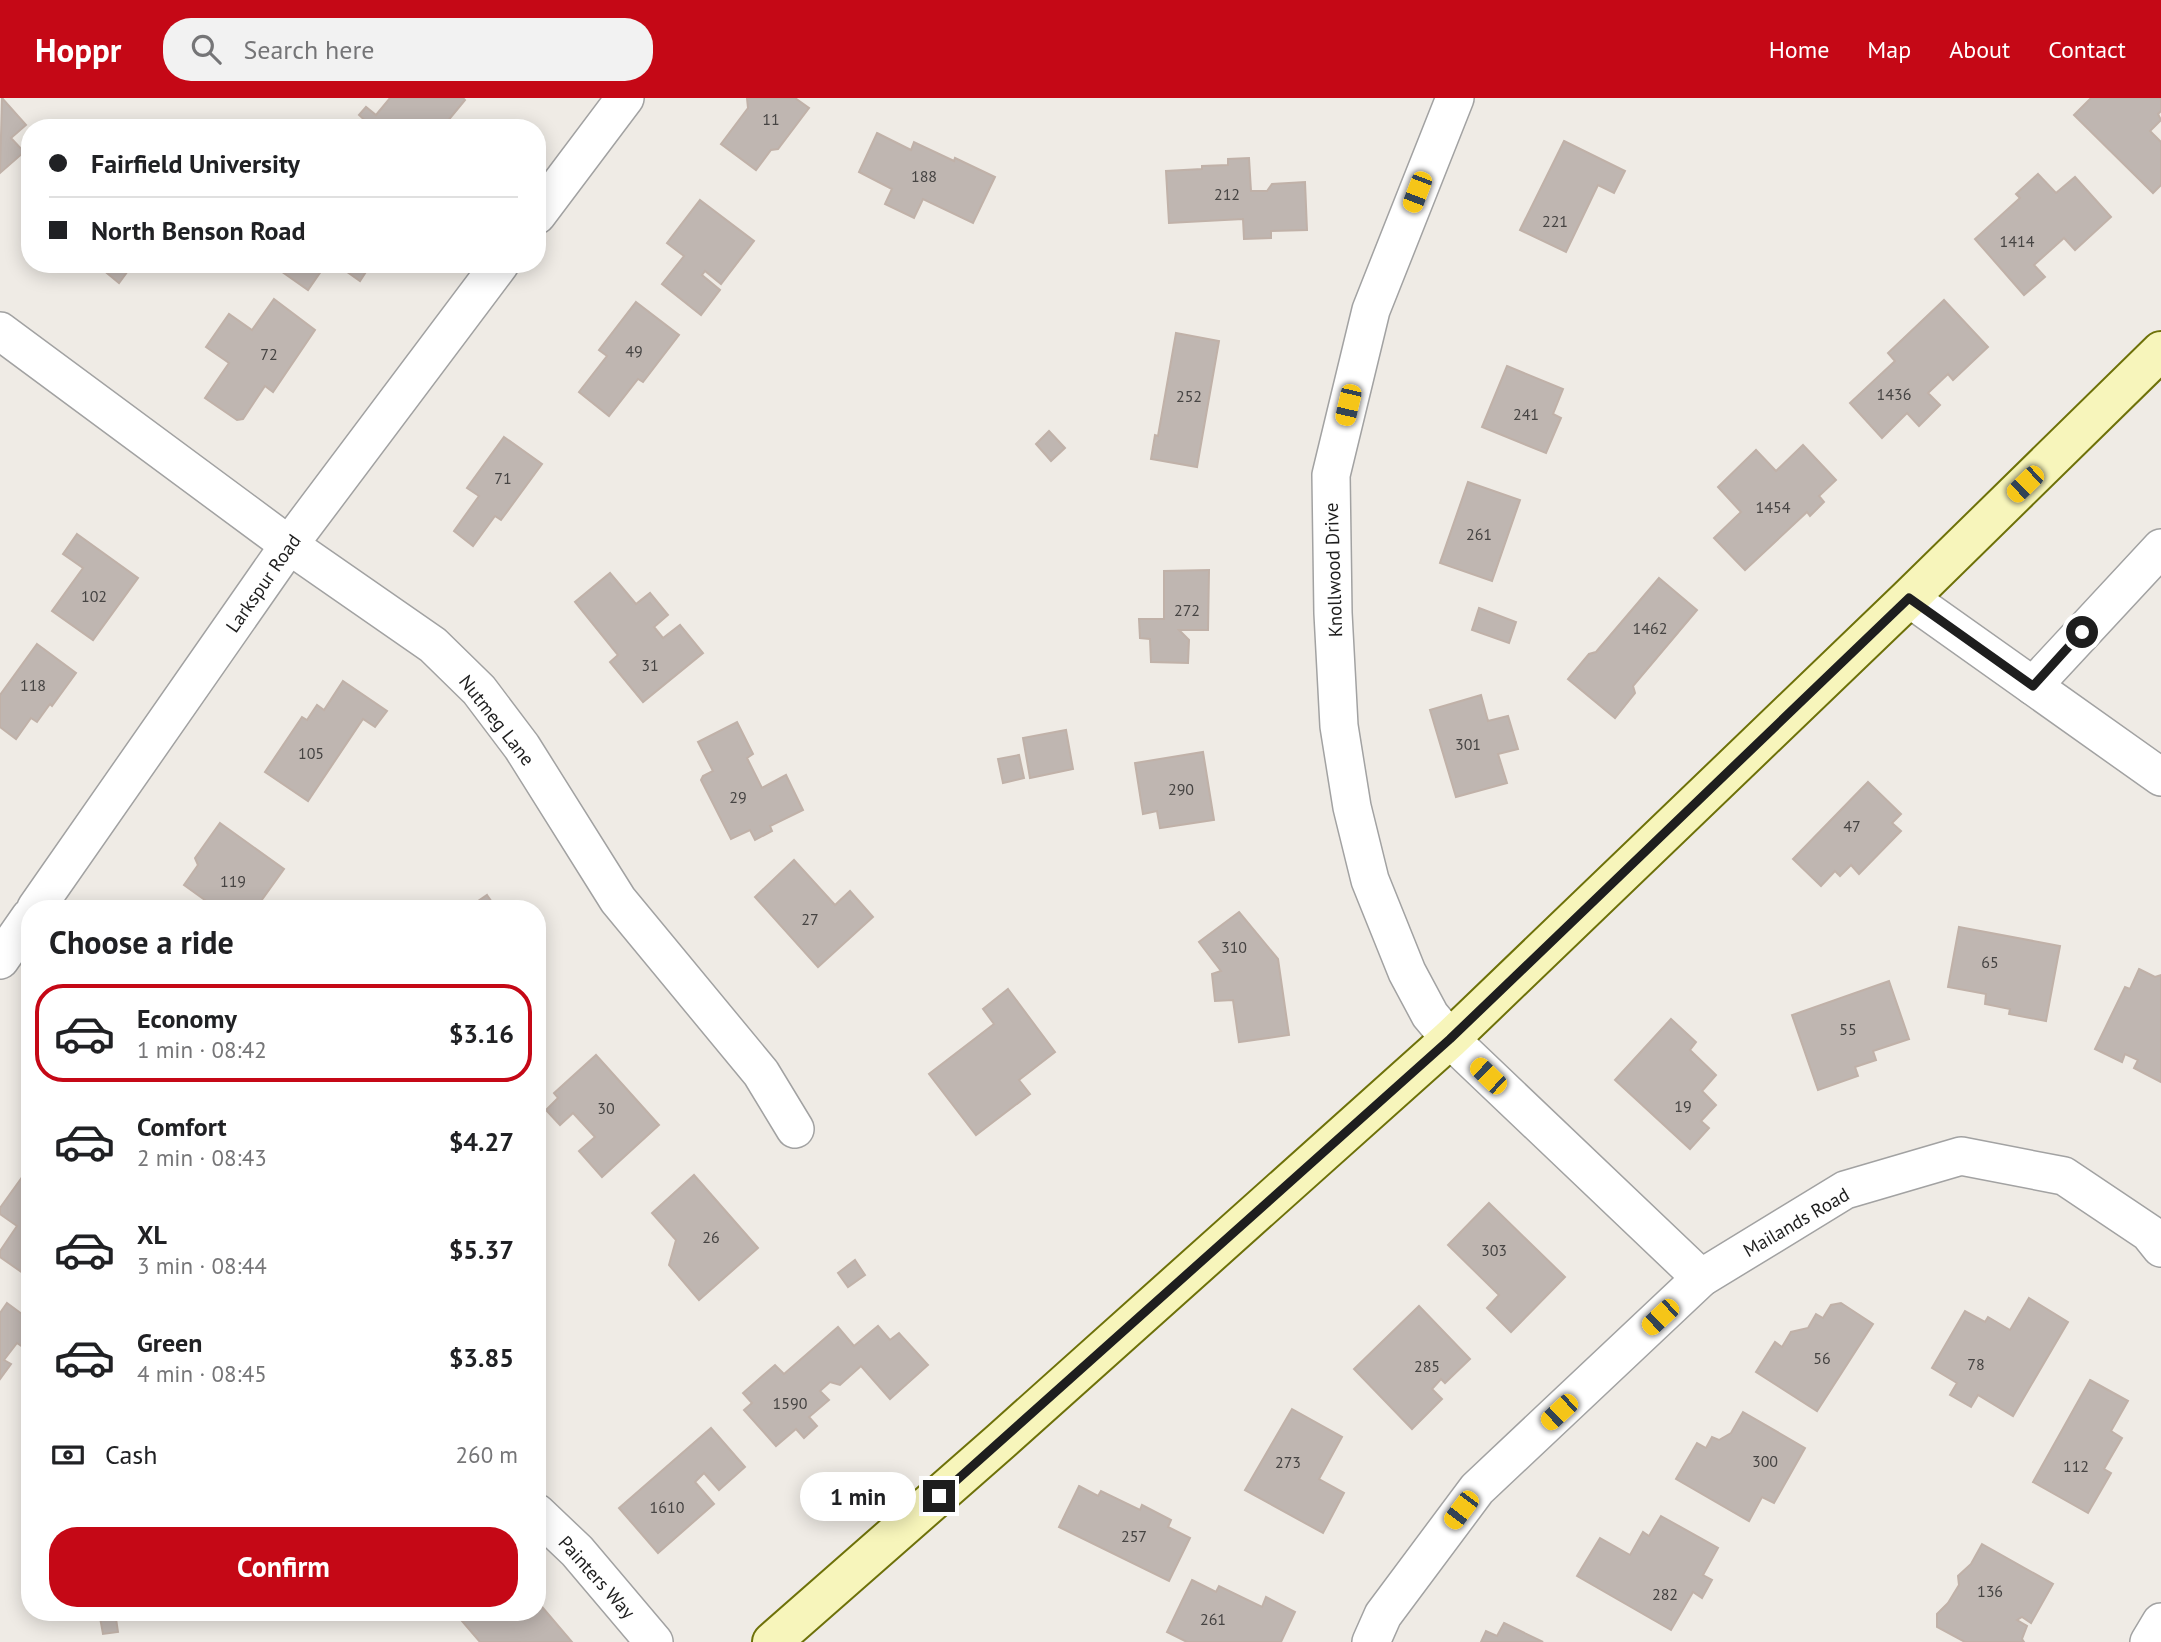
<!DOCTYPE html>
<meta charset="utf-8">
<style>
:root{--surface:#fff;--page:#f2f2f2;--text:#202124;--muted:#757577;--line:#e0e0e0;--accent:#c50816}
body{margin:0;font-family:"PT Sans",sans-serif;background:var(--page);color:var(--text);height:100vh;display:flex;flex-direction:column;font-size:26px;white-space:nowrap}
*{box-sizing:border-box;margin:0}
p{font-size:23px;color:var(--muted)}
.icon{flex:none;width:38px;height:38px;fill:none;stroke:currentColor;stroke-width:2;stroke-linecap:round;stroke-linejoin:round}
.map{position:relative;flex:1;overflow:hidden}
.sheet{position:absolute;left:21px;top:802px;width:525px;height:721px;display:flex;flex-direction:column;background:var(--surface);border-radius:28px;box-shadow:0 4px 18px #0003}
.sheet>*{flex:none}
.banner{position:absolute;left:21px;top:21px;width:525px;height:154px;border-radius:28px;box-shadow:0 4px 18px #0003;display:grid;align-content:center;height:154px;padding:0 28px;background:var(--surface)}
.end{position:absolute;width:32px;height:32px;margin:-16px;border:9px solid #1e1e1e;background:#fff;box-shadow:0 0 0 4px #fff}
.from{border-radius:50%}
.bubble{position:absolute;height:49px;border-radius:24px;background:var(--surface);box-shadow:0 4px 18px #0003;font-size:23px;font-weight:800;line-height:49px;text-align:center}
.car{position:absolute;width:21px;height:42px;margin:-21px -10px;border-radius:9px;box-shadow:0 0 5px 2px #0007;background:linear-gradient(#f5c518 24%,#345 0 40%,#f5c518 0 76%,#345 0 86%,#f5c518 0)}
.banner b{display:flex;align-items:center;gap:24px;height:66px;font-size:26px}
.banner b+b{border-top:2px solid var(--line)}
.banner i{width:18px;height:18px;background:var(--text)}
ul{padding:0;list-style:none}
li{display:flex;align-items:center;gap:21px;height:98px;margin:0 14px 10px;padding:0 14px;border:4px solid transparent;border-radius:28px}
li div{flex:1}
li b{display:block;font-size:26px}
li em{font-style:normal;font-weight:800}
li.selected{border-color:var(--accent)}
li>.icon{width:63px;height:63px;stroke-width:1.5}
h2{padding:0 28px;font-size:32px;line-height:84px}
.pay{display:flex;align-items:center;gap:18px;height:77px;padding:0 28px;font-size:26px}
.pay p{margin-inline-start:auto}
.button{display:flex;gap:14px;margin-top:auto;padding:14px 28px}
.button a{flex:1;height:80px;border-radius:28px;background:var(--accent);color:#fff;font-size:28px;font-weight:800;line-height:80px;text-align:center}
header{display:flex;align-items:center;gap:42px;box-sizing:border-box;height:98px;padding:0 35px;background:var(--accent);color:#fff}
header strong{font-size:33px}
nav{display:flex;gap:38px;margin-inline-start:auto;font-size:24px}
.search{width:490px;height:63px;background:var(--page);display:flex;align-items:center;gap:18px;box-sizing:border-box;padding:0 24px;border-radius:28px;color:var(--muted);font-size:26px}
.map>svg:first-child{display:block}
.building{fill:#bfb6b1;stroke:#c0b1a8;stroke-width:2}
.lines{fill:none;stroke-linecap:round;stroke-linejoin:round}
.minor-casing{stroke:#a2a2a2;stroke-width:40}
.secondary-casing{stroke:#6e7109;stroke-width:42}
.minor{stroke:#fff;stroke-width:37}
.secondary{stroke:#f7f5bb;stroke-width:38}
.route{stroke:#1e1e1e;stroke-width:9}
.labels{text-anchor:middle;stroke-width:7;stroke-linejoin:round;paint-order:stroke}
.number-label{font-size:16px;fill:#464443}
.street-label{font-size:19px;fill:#1e1e1e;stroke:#fff}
</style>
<header>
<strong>Hoppr</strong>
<div class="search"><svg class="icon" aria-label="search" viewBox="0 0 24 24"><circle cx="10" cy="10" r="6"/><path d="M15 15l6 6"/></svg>Search here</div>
<nav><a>Home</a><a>Map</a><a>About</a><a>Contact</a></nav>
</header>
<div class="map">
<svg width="2161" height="1544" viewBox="0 0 2161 1544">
<rect width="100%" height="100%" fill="#efebe5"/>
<g class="building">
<path d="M2,0L26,27L11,40L24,54L0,75Z"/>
<path d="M390,0H463L465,2L442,30H365L369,26L359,17L366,9L376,17Z"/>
<path d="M747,0H795L809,10L778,51L771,52L756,72L721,46L748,10Z"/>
<path d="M2091,0H2161V13L2158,16L2161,22L2150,33L2161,44V87L2153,95L2074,17Z"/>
<path d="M877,35L911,52L914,44L954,63L955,60L995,79L973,125L923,101L914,120L885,106L892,91L859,74Z"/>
<path d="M1564,43L1625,73L1614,95L1598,87L1566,154L1520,132Z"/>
<path d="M1249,60L1251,93H1267L1272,86L1305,84L1307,132L1271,133V140L1244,141L1243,121L1169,125L1166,73L1202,71V68L1228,67V61Z"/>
<path d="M2038,76L2056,95L2075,79L2111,119L2075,152L2064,140L2034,167L2045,179L2024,197L1975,141L2020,100L2016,96Z"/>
<path d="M700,102L754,143L721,186L705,173L702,177L720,192L701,217L662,186L684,158L667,145Z"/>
<path d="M96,166H133L119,185Z"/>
<path d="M281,166H326L308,192L278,171Z"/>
<path d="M336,166H371L360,183Z"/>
<path d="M274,201L315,232L273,294L265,288L243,321L237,322L205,300L229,265L206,249L229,216L252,232Z"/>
<path d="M1944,202L1988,249L1953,282L1948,276L1928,295L1940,307L1919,328L1907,315L1882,340L1850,305L1895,263L1888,255Z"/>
<path d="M636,204L679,237L643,284L638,281L609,318L579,294L607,258L599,252Z"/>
<path d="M1176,235L1219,243L1197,369L1151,361L1155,337L1158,338Z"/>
<path d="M1507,268L1563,291L1553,316L1561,320L1546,355L1482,329Z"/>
<path d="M1049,333L1065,350L1051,363L1036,346Z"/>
<path d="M504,339L542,366L501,422L495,418L473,448L454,433L479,398L467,390Z"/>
<path d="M1803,347L1836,382L1819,398L1824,404L1810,418L1807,414L1745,472L1714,440L1741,414L1718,389L1756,352L1776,373Z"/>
<path d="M1468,384L1520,402L1492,483L1440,465Z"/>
<path d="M77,436L138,480L93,542L52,513L83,470L63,456Z"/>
<path d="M1209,472L1208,532H1179L1189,542L1188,565L1151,564L1150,541L1140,540L1139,521H1164V473Z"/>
<path d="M610,475L636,506L650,495L668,517L654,529L663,540L680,527L703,555L643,604L610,564L618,557L575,504Z"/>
<path d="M1659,480L1697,512L1633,588L1635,595L1615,620L1568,581L1589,556L1596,554Z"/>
<path d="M1479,510L1516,524L1509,545L1472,532Z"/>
<path d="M37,546L76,575L52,608L50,606L37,624L31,620L16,641L0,629V597Z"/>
<path d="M343,583L387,613L375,629L363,621L308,703L265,674L302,619L307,622L317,607L324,612Z"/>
<path d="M1481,597L1488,623L1508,618L1518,651L1498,656L1507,685L1456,699L1430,612Z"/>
<path d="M737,624L753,656L747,660L762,690L786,677L803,712L770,728L772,733L755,742L750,732L731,741L701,682L703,678L713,673L698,644Z"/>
<path d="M1066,632L1073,671L1030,680L1023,640Z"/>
<path d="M1203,654L1214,722L1160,730L1157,713L1143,716L1135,665Z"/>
<path d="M1019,657L1024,680L1003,685L998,661Z"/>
<path d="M1868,684L1901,716L1892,725L1901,733L1859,776L1851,767L1840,778L1835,773L1821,788L1793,761Z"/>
<path d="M220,725L284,771L256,810H216L184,787L198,767L195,760Z"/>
<path d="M794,762L835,807L850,793L873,819L818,869L755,799Z"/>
<path d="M487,797L496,810H468Z"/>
<path d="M1239,814L1278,861L1289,937L1239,944L1233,902L1215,903L1212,876L1221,873L1199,844Z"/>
<path d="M1959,829L2060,848L2046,923L2009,916L2010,911L1985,906L1986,896L1948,889Z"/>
<path d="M2139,871L2155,879L2161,877V984L2134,970L2138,962L2125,956L2122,964L2095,951L2125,889L2130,891Z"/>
<path d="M1889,883L1909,941L1873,953L1876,962L1855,969L1858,978L1818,992L1792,917Z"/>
<path d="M1008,891L1055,954L1019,982L1030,996L976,1037L929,976L994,926L983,911Z"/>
<path d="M1671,921L1696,944L1690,952L1716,977L1702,993L1716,1007L1701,1023L1709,1030L1690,1051L1615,982Z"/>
<path d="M596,957L659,1027L602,1079L579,1053L595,1039L573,1015L560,1027L546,1012L558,1000L554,995Z"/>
<path d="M30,1068V1180L0,1159V1153L17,1128L0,1116V1110Z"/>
<path d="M694,1077L758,1150L699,1202L669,1167L676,1142L652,1115Z"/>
<path d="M1489,1105L1565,1179L1511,1234L1487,1210L1499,1197L1448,1147Z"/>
<path d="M855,1162L865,1177L848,1189L838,1175Z"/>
<path d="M2029,1200L2068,1224L2013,1318L1978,1297L1971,1309L1950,1297L1957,1285L1932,1270L1965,1213L1985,1224L1988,1219L2010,1232Z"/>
<path d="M7,1205L30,1222V1249L27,1252L17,1245L4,1262L11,1266L0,1281V1215Z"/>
<path d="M1841,1205L1873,1226L1817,1313L1756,1274L1775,1244L1782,1249L1791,1234L1808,1230L1816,1216L1823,1220L1831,1207Z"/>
<path d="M1419,1208L1470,1261L1445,1285L1441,1281L1432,1291L1442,1301L1412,1331L1354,1271Z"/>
<path d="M878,1228L890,1242L899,1235L928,1267L890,1301L861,1268L840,1287L830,1284L820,1293L829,1302L809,1319L817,1328L804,1340L796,1331L776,1348L744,1312L752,1305L743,1295L775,1267L784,1276L838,1229L854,1248Z"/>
<path d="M2090,1282L2128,1303L2111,1333L2122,1340L2104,1371L2111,1375L2088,1415L2033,1384Z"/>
<path d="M1292,1311L1342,1339L1319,1381L1344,1395L1323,1435L1245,1392Z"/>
<path d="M1743,1314L1805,1350L1774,1405L1762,1399L1749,1423L1676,1381L1697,1345L1706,1350L1712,1339L1719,1342L1731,1335Z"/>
<path d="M711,1330L745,1369L719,1392L704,1375L695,1384L714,1406L658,1455L619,1410Z"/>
<path d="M1079,1388L1098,1398L1101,1393L1140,1412L1142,1407L1171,1422L1168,1429L1190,1440L1169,1483L1059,1429Z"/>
<path d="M1661,1418L1718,1450L1703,1477L1712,1482L1702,1500L1693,1494L1671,1532L1577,1478L1600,1440L1630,1457L1643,1434L1649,1438Z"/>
<path d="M1982,1446L2053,1486L2031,1525L2022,1519L2017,1522L2027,1528L2022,1541L2024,1544H1965L1937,1529V1516L1948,1505L1959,1487L1958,1478L1971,1466Z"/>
<path d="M1192,1482L1216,1494L1219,1488L1262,1509L1266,1499L1295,1514L1281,1544H1187L1167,1534Z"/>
<path d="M537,1503L572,1544H480L456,1516L458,1514H537Z"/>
<path d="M99,1514H115L118,1534L103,1536Z"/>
<path d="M1504,1525L1543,1544H1481L1486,1533L1497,1538Z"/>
</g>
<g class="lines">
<g class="minor-casing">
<g id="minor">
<path d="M1455,0L1371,212L1331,377L1333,515L1339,628L1352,709L1370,782L1407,874L1430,917L1450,941L1701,1180"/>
<path d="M537,117L625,0"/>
<path d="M0,233L289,447L433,547L479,592L522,649L618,802L761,975L795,1031"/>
<path d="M1909,500L2161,679"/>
<path d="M2033,588L2161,450"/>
<path d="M36,810L289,447L500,166"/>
<path d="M0,862L30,819"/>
<path d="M537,1415L577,1453L654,1544"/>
<path d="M1371,1544L1383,1517L1477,1391L1701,1180L1845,1092L1961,1058L2064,1078L2149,1135L2161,1150"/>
<path d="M2149,1544L2161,1524"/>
</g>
</g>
<g class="secondary-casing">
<path id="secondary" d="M772,1544L1001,1343L1450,941L1909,500L2161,253"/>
</g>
<use href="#minor" class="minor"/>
<use href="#secondary" class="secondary"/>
</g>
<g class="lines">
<path class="route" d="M939,1398L1450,941L1909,500L2033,588L2082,534"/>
</g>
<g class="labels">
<g class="number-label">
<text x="771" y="27">11</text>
<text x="924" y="84">188</text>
<text x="1227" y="102">212</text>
<text x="1555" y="129">221</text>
<text x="2017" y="149">1414</text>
<text x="634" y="259">49</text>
<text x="269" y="262">72</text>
<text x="1894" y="302">1436</text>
<text x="1189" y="304">252</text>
<text x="1526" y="322">241</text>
<text x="503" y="386">71</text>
<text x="1773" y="415">1454</text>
<text x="1479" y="442">261</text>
<text x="94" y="504">102</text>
<text x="1187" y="518">272</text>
<text x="1650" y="536">1462</text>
<text x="650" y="573">31</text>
<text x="33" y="593">118</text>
<text x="1468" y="652">301</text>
<text x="311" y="661">105</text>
<text x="1181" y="697">290</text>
<text x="738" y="705">29</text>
<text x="1852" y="734">47</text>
<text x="233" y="789">119</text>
<text x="810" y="827">27</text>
<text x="1234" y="855">310</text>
<text x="1990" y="870">65</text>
<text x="1848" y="937">55</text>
<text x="1683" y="1014">19</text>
<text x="606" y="1016">30</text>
<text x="711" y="1145">26</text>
<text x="1494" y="1158">303</text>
<text x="1822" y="1266">56</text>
<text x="1976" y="1272">78</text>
<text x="1427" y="1274">285</text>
<text x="790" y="1311">1590</text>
<text x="1765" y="1369">300</text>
<text x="1288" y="1370">273</text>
<text x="2076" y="1374">112</text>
<text x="667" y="1415">1610</text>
<text x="1134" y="1444">257</text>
<text x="1990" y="1499">136</text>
<text x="1665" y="1502">282</text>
<text x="1213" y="1527">261</text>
</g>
<g class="street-label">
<text transform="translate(1333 472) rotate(-92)" y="7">Knollwood Drive</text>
<text transform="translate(263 485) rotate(-55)" y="7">Larkspur Road</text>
<text transform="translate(497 622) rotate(52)" y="7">Nutmeg Lane</text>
<text transform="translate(1796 1124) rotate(-30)" y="7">Mailands Road</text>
<text transform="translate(597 1479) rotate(48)" y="7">Painters Way</text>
</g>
</g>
</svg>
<i class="end from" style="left:2082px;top:534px"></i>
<i class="end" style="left:939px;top:1398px"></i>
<div class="bubble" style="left:800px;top:1374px;width:116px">1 min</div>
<i class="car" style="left:1417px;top:94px;rotate:201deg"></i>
<i class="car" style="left:1348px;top:307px;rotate:193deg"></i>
<i class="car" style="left:2025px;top:386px;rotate:226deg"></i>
<i class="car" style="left:1488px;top:978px;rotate:314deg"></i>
<i class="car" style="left:1660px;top:1219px;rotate:227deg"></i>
<i class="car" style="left:1559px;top:1314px;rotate:227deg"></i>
<i class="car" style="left:1461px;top:1412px;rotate:217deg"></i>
<div class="banner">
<b><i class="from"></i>Fairfield University</b>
<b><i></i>North Benson Road</b>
</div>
<section class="sheet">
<h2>Choose a ride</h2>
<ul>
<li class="selected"><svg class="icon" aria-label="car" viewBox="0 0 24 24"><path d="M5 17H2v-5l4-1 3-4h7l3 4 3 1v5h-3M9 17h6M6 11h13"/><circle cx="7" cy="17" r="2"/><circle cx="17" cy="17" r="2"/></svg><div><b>Economy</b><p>1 min · 08:42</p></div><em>$3.16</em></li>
<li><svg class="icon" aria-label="car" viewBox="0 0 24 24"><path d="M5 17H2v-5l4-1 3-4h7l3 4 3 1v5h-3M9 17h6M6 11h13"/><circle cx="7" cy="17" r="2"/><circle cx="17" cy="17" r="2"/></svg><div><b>Comfort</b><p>2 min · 08:43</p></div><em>$4.27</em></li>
<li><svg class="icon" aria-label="car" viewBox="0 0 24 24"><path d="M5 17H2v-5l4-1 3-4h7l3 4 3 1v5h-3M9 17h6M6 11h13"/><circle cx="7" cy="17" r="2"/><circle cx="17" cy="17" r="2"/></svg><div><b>XL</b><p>3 min · 08:44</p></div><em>$5.37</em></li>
<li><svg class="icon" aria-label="car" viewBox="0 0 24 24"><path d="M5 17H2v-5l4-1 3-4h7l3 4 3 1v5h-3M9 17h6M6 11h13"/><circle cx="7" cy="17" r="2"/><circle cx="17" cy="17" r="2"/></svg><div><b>Green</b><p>4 min · 08:45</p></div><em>$3.85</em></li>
</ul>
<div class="pay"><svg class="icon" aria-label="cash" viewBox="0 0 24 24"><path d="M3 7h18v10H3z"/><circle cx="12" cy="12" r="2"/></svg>Cash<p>260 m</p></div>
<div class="button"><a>Confirm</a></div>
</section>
</div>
